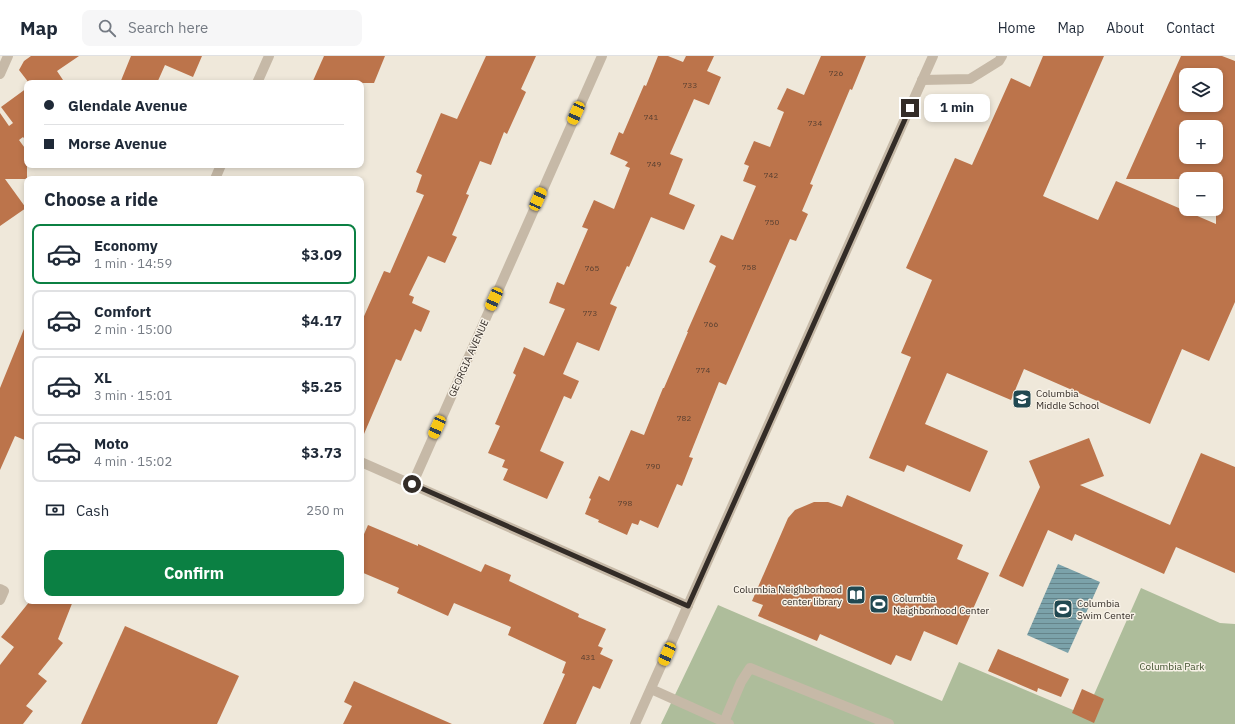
<!DOCTYPE html>
<meta charset="utf-8">
<style>
:root{--surface:#fff;--page:#f6f6f7;--text:#1f2937;--muted:#747a83;--line:#e0e1e3;--accent:#0b8043}
body{margin:0;font-family:"IBM Plex Sans",sans-serif;background:var(--page);color:var(--text);height:100vh;display:flex;flex-direction:column;font-size:15px;white-space:nowrap}
*{box-sizing:border-box;margin:0}
p{font-size:13px;color:var(--muted)}
.icon{flex:none;width:22px;height:22px;fill:none;stroke:currentColor;stroke-width:2;stroke-linecap:round;stroke-linejoin:round}
.map{position:relative;flex:1;overflow:hidden}
.sheet{position:absolute;left:24px;top:120px;width:340px;height:428px;display:flex;flex-direction:column;background:var(--surface);border-radius:8px;box-shadow:0 2px 6px #0003}
.sheet>*{flex:none}
.banner{position:absolute;left:24px;top:24px;width:340px;height:88px;border-radius:8px;box-shadow:0 2px 6px #0003;display:grid;align-content:center;height:88px;padding:0 20px;background:var(--surface)}
.buttons{position:absolute;left:1179px;top:12px;display:grid;gap:8px}
.buttons a{display:grid;place-items:center;width:44px;height:44px;border-radius:8px;background:var(--surface);box-shadow:0 2px 6px #0003;font-size:20px}
.end{position:absolute;width:18px;height:18px;margin:-9px;border:5px solid #332c27;background:#fff;box-shadow:0 0 0 2px #fff}
.from{border-radius:50%}
.bubble{position:absolute;height:28px;border-radius:8px;background:var(--surface);box-shadow:0 2px 6px #0003;font-size:13px;font-weight:700;line-height:28px;text-align:center}
.car{position:absolute;width:12px;height:24px;margin:-12px -6px;border-radius:5px;box-shadow:0 0 3px 1px #0007;background:linear-gradient(#f5c518 24%,#345 0 40%,#f5c518 0 76%,#345 0 86%,#f5c518 0)}
.banner b{display:flex;align-items:center;gap:14px;height:38px;font-size:15px}
.banner b+b{border-top:1px solid var(--line)}
.banner i{width:10px;height:10px;background:var(--text)}
ul{padding:0;list-style:none}
li{display:flex;align-items:center;gap:12px;height:60px;margin:0 8px 6px;padding:0 12px;border:2px solid var(--line);border-radius:8px}
li div{flex:1}
li b{display:block;font-size:15px}
li em{font-style:normal;font-weight:700}
li.on{border-color:var(--accent)}
li>.icon{width:36px;height:36px;stroke-width:1.5}
h2{padding:0 20px;font-size:18px;line-height:48px}
.pay{display:flex;align-items:center;gap:10px;height:44px;padding:0 20px;font-size:15px}
.pay p{margin-inline-start:auto}
.button{display:flex;gap:8px;margin-top:auto;padding:8px 20px}
.button a{flex:1;height:46px;border-radius:8px;background:var(--accent);color:#fff;font-size:16px;font-weight:700;line-height:46px;text-align:center}
header{display:flex;align-items:center;gap:24px;box-sizing:border-box;height:56px;padding:0 20px;background:var(--surface);border-bottom:1px solid var(--line)}
header strong{font-size:19px}
nav{display:flex;gap:22px;margin-inline-start:auto;font-size:14px}
.search{width:280px;height:36px;background:var(--page);display:flex;align-items:center;gap:10px;box-sizing:border-box;padding:0 14px;border-radius:8px;color:var(--muted);font-size:15px}
.map>svg:first-child{display:block}
.green{fill:#aebd9b}
.water{fill:url(#water-rules)}
.building{fill:#bc744b;fill-rule:evenodd}
.lines{fill:none;stroke-linecap:round;stroke-linejoin:round}
.minor{stroke:#c6b9a7;stroke-width:10}
.route{stroke:#332c27;stroke-width:5}
.labels{text-anchor:middle;stroke-width:3;stroke-linejoin:round;paint-order:stroke}
.number-label{font-size:8px;fill:#553e30}
.street-label{font-size:10px;fill:#332c27;stroke:#f7f1e6}
.poi-label{font-size:10px;fill:#332c27;stroke:#f7f1e6;text-anchor:start}
.park-label{font-size:10px;fill:#3f502d;stroke:#f7f1e6}
</style>
<header>
<strong>Map</strong>
<div class="search"><svg class="icon" aria-label="search" viewBox="0 0 24 24"><circle cx="10" cy="10" r="6"/><path d="M15 15l6 6"/></svg>Search here</div>
<nav><a>Home</a><a>Map</a><a>About</a><a>Contact</a></nav>
</header>
<div class="map">
<svg width="1235" height="668" viewBox="0 0 1235 668">
<defs>
<pattern id="water-rules" width="6" height="5" patternUnits="userSpaceOnUse"><rect width="6" height="5" fill="#7ba2aa"/><path d="M0 2.5h6" fill="none" stroke="#65848a"/></pattern>
</defs>
<rect width="100%" height="100%" fill="#efe8da"/>
<path class="green" d="M1141,532L1220,567L1235,568V668H661L718,549L942,645L959,606L1085,659Z"/>
<path class="water" d="M1058,508L1100,526L1068,597L1027,579Z"/>
<g class="building">
<path d="M31,0H79L57,15L65,27H29L19,14L24,5Z"/>
<path d="M131,0H202L193,21L165,9L157,27H120Z"/>
<path d="M324,0H385L374,27H312Z"/>
<path d="M486,0H536L521,33L526,36L507,78L504,76L491,109L480,105L466,138L469,139L452,179L457,181L445,207L428,200L409,239L414,241L412,247L430,255L421,276L415,273L401,305L396,303L361,385V267L384,215L390,217L424,139L416,136L422,119L416,116L441,57L457,63Z"/>
<path d="M658,0H668L683,6L686,0H714L707,15L721,21L709,49L694,43L670,98L683,103L669,138L695,149L684,174L651,161L629,211L627,210L610,248L617,251L599,295L577,286L563,318L579,325L571,343L564,340L540,395L564,406L547,443L503,424L508,413L502,411L505,404L488,397L500,370L495,368L516,319L513,317L524,291L544,300L565,253L549,247L557,226L564,229L588,173L582,171L594,144L614,153L630,112L625,110L628,106L610,98L619,76L623,78L644,29L646,30Z"/>
<path d="M821,0H866L852,34L850,33L810,128L813,129L802,155L808,158L796,185L790,183L726,329L719,326L689,401L693,402L682,430L677,428L658,472L640,464L638,469L632,467L627,479L598,466L599,464L585,458L591,443L589,442L599,420L609,425L631,374L644,379L663,332H664L688,276H687L716,210L709,206L721,179L733,184L756,130L743,125L749,110L744,108L754,85L770,91L784,56L777,53L787,32L804,39Z"/>
<path d="M1043,0H1104L1043,140L1098,164L1116,125L1216,168V123H1126L1181,0H1222L1235,5V246L1209,305L1182,293L1150,368L1024,313L1011,344L947,317L925,368L988,395L970,436L907,409L904,416L869,402L911,301L901,297L932,224L906,212L955,102L972,109L1011,22L1030,31ZM1186,19H1216V49H1186ZM1186,71H1216V101H1186Z"/>
<path d="M27,32V86L23,81L19,84L27,95V123H5L26,152L0,170V57L9,70L13,67L1,51Z"/>
<path d="M26,268L27,385L15,380L0,414V332Z"/>
<path d="M1089,382L1104,420L1080,429L1170,469L1201,397L1235,411V517L1176,491L1164,518L1075,478L1072,485L1048,474L1023,531L999,520L1040,431L1029,405Z"/>
<path d="M847,439L963,489L957,503L989,517L957,589L924,575L911,605L896,599L891,609L820,578L817,585L758,560L763,549L752,545L788,462L795,454L814,446H828L842,451Z"/>
<path d="M368,469L418,490V488L481,516L485,508L511,519L509,525L579,558L578,561L606,573L598,590L603,592L600,598L613,604L600,633L593,630L576,668H543L565,618L562,617L566,606L508,579L511,571L454,547L448,560L397,537L399,532L361,516V485Z"/>
<path d="M30,545H73L58,583L63,587L38,618L47,625L26,650L33,655L23,668H0V609L14,591L1,581Z"/>
<path d="M125,570L239,620L217,668H81Z"/>
<path d="M998,593L1069,623L1061,641L1038,632L1037,636L988,615Z"/>
<path d="M354,625L452,668H343L352,650L344,646Z"/>
<path d="M1082,633L1104,643L1094,667L1072,657Z"/>
</g>
<g class="lines">
<g class="minor">
<path d="M0,18L8,0"/>
<path d="M922,24L970,23L999,5L1002,0"/>
<path d="M257,27L269,0"/>
<path d="M215,123L221,109"/>
<path d="M361,406L688,550"/>
<path d="M412,429L602,0"/>
<path d="M0,533L4,535L0,544"/>
<path d="M651,633L729,668"/>
<path d="M724,666L741,626L750,612L889,668"/>
<path d="M635,668L933,0"/>
</g>
</g>
<g class="lines">
<path class="route" d="M412,428L688,550L910,52"/>
</g>
<defs>
<g id="school-square" transform="scale(1)"><rect x="-9" y="-9" width="18" height="18" rx="4" fill="#204851" stroke="#f7f1e6"/><path d="M0-5L7-2L0 1L-7-2ZM-4 1L0 2.5L4 1V4Q0 6-4 4Z" fill="#fff"/></g>
<g id="library-square" transform="scale(1)"><rect x="-9" y="-9" width="18" height="18" rx="4" fill="#204851" stroke="#f7f1e6"/><path d="M-6-4Q-3-5.5-.7-3.5V5Q-3 3-6 4ZM6-4Q3-5.5 .7-3.5V5Q3 3 6 4Z" fill="#fff"/></g>
<g id="stadium-square" transform="scale(1)"><rect x="-9" y="-9" width="18" height="18" rx="4" fill="#204851" stroke="#f7f1e6"/><path d="M0-5a6.5 5 0 1 0 0 10a6.5 5 0 1 0 0-10ZM-3.5-1.8h7v3.6h-7Z" fill="#fff"/></g>
</defs>
<g fill-rule="evenodd">
<use href="#school-square" x="1022" y="343"/>
<use href="#library-square" x="856" y="539"/>
<use href="#stadium-square" x="879" y="548"/>
<use href="#stadium-square" x="1063" y="553"/>
</g>
<g class="labels">
<g class="number-label">
<text x="836" y="20">726</text>
<text x="690" y="32">733</text>
<text x="651" y="64">741</text>
<text x="815" y="70">734</text>
<text x="654" y="111">749</text>
<text x="771" y="122">742</text>
<text x="772" y="169">750</text>
<text x="749" y="214">758</text>
<text x="592" y="215">765</text>
<text x="590" y="260">773</text>
<text x="711" y="271">766</text>
<text x="703" y="317">774</text>
<text x="684" y="365">782</text>
<text x="653" y="413">790</text>
<text x="625" y="450">798</text>
<text x="588" y="604">431</text>
</g>
<g class="street-label">
<text transform="translate(468 302) rotate(-66)" y="4">GEORGIA AVENUE</text>
</g>
<g class="poi-label">
<text x="1036" y="341">Columbia<tspan x="1036" dy="12">Middle School</tspan></text>
<text x="842" y="537" text-anchor="end">Columbia Neighborhood<tspan x="842" dy="12">center library</tspan></text>
<text x="893" y="546">Columbia<tspan x="893" dy="12">Neighborhood Center</tspan></text>
<text x="1077" y="551">Columbia<tspan x="1077" dy="12">Swim Center</tspan></text>
</g>
<g class="park-label">
<text x="1172" y="614">Columbia Park</text>
</g>
</g>
</svg>
<div class="buttons">
<a><svg class="icon" aria-label="layers" viewBox="0 0 24 24"><path d="M12 4l9 5-9 5-9-5zM3 14l9 5 9-5"/></svg></a>
<a>+</a>
<a>−</a>
</div>
<i class="end from" style="left:412px;top:428px"></i>
<i class="end" style="left:910px;top:52px"></i>
<div class="bubble" style="left:924px;top:38px;width:66px">1 min</div>
<i class="car" style="left:576px;top:57px;rotate:204deg"></i>
<i class="car" style="left:538px;top:143px;rotate:24deg"></i>
<i class="car" style="left:494px;top:243px;rotate:204deg"></i>
<i class="car" style="left:437px;top:371px;rotate:204deg"></i>
<i class="car" style="left:667px;top:598px;rotate:204deg"></i>
<div class="banner">
<b><i class="from"></i>Glendale Avenue</b>
<b><i></i>Morse Avenue</b>
</div>
<section class="sheet">
<h2>Choose a ride</h2>
<ul>
<li class="on"><svg class="icon" aria-label="car" viewBox="0 0 24 24"><path d="M5 17H2v-5l4-1 3-4h7l3 4 3 1v5h-3M9 17h6M6 11h13"/><circle cx="7" cy="17" r="2"/><circle cx="17" cy="17" r="2"/></svg><div><b>Economy</b><p>1 min · 14:59</p></div><em>$3.09</em></li>
<li><svg class="icon" aria-label="car" viewBox="0 0 24 24"><path d="M5 17H2v-5l4-1 3-4h7l3 4 3 1v5h-3M9 17h6M6 11h13"/><circle cx="7" cy="17" r="2"/><circle cx="17" cy="17" r="2"/></svg><div><b>Comfort</b><p>2 min · 15:00</p></div><em>$4.17</em></li>
<li><svg class="icon" aria-label="car" viewBox="0 0 24 24"><path d="M5 17H2v-5l4-1 3-4h7l3 4 3 1v5h-3M9 17h6M6 11h13"/><circle cx="7" cy="17" r="2"/><circle cx="17" cy="17" r="2"/></svg><div><b>XL</b><p>3 min · 15:01</p></div><em>$5.25</em></li>
<li><svg class="icon" aria-label="car" viewBox="0 0 24 24"><path d="M5 17H2v-5l4-1 3-4h7l3 4 3 1v5h-3M9 17h6M6 11h13"/><circle cx="7" cy="17" r="2"/><circle cx="17" cy="17" r="2"/></svg><div><b>Moto</b><p>4 min · 15:02</p></div><em>$3.73</em></li>
</ul>
<div class="pay"><svg class="icon" aria-label="cash" viewBox="0 0 24 24"><path d="M3 7h18v10H3z"/><circle cx="12" cy="12" r="2"/></svg>Cash<p>250 m</p></div>
<div class="button"><a>Confirm</a></div>
</section>
</div>
